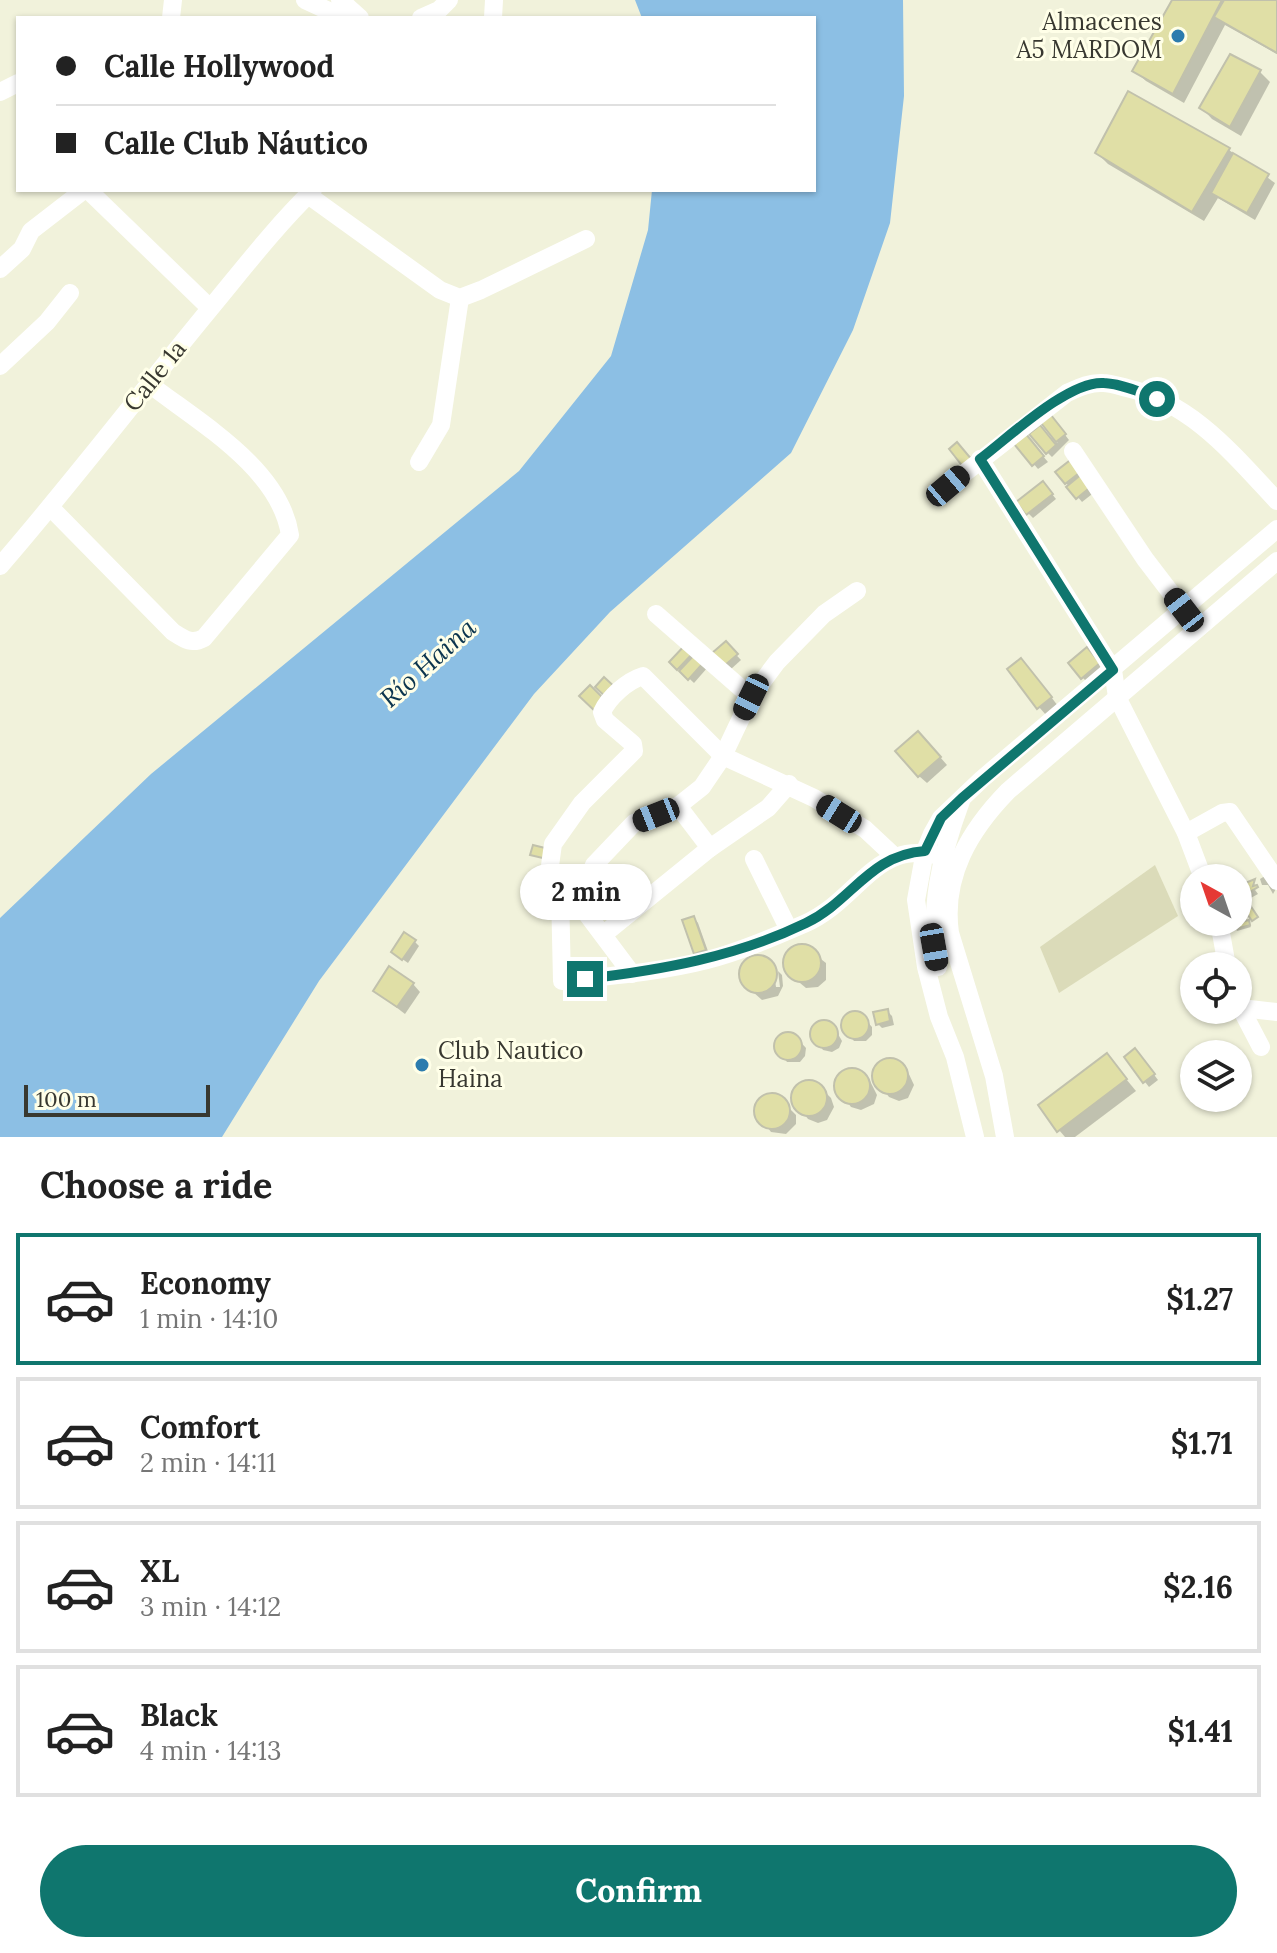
<!DOCTYPE html>
<meta charset="utf-8">
<style>
:root{--surface:#fff;--page:#f2f2f2;--text:#222;--muted:#767676;--line:#e0e0e0;--accent:#0f766e}
body{margin:0;font-family:Lora,serif;background:var(--page);color:var(--text);height:100vh;display:flex;flex-direction:column;font-size:30px;white-space:nowrap}
*{box-sizing:border-box;margin:0}
p{font-size:26px;color:var(--muted)}
.icon{flex:none;width:44px;height:44px;fill:none;stroke:currentColor;stroke-width:2;stroke-linecap:round;stroke-linejoin:round}
.map{position:relative;height:1137px;overflow:hidden}
.panel{display:flex;flex-direction:column;background:var(--surface);flex:1}
.panel>*{flex:none}
.top-card{position:absolute;left:16px;top:16px;width:800px;height:176px;border-radius:0px;box-shadow:0 2px 6px #0004;display:grid;align-content:center;height:176px;padding:0 40px;background:var(--surface)}
.needle{width:52px;rotate:320deg}
.controls{position:absolute;left:1180px;top:864px;display:grid;gap:16px}
.controls a{display:grid;place-items:center;width:72px;height:72px;border-radius:50%;background:var(--surface);box-shadow:0 2px 6px #0004;font-size:40px}
.scale{position:absolute;left:24px;bottom:20px;width:186px;box-sizing:border-box;padding-left:8px;border:4px solid #383830;border-top:0;font-size:22px;line-height:28px;white-space:nowrap;color:#383830;-webkit-text-stroke:6px #ffffe8;paint-order:stroke}
.end{position:absolute;width:36px;height:36px;margin:-18px;border:10px solid #0f766e;background:#fff;box-shadow:0 0 0 4px #fff}
.from{border-radius:50%}
.bubble{position:absolute;height:56px;border-radius:28px;background:var(--surface);box-shadow:0 2px 6px #0004;font-size:26px;font-weight:700;line-height:56px;text-align:center}
.car{position:absolute;width:24px;height:48px;margin:-24px -12px;border-radius:10px;box-shadow:0 0 6px 2px #0007;background:linear-gradient(#222 24%,#8ab4d8 0 40%,#222 0 76%,#8ab4d8 0 86%,#222 0)}
.top-card b{display:flex;align-items:center;gap:28px;height:76px;font-size:30px}
.top-card b+b{border-top:2px solid var(--line)}
.top-card i{width:20px;height:20px;background:var(--text)}
ul{padding:0;list-style:none}
li{display:flex;align-items:center;gap:24px;height:132px;margin:0 16px 12px;padding:0 24px;border:4px solid var(--line);border-radius:0px}
li div{flex:1}
li b{display:block;font-size:30px}
li em{font-style:normal;font-weight:700}
li.selected{border-color:var(--accent)}
li>.icon{width:72px;height:72px;stroke-width:1.5}
h2{padding:0 40px;font-size:36px;line-height:96px}
.cta{display:flex;gap:16px;margin-top:auto;padding:16px 40px}
.cta a{flex:1;height:92px;border-radius:48px;background:var(--accent);color:#fff;font-size:32px;font-weight:700;line-height:92px;text-align:center}
.map>svg:first-child{display:block}
.green{fill:#dbdbb9}
.water{fill:#8cbfe4}
.shadow{fill:#0003}
.building{fill:#e0dfa6;stroke:#c1c1ac;stroke-width:2}
.lines{fill:none;stroke-linecap:round;stroke-linejoin:round}
.minor{stroke:#fff;stroke-width:18}
.route{stroke:#0f766e;stroke-width:10}
.poi-dot{fill:#2c7cae;stroke:#ffffe8;stroke-width:3}
.labels{text-anchor:middle;stroke-width:6;stroke-linejoin:round;paint-order:stroke}
.poi-label{font-size:24px;fill:#383830;stroke:#ffffe8;text-anchor:end}
.street-label{font-size:24px;fill:#383830;stroke:#ffffe8}
.water-label{font-size:26px;font-style:italic;fill:#0b354e;stroke:#ffffe8}
</style>
<div class="map">
<svg width="1277" height="1137" viewBox="0 0 1277 1137">
<rect width="100%" height="100%" fill="#f1f2db"/>
<path class="green" d="M1155,865L1178,916L1059,993L1040,947Z"/>
<path class="water" d="M635,0H903L904,96L890,223L853,330L791,453L610,612L534,694L319,981L222,1137H0V918L151,774L519,471L611,356L648,230L652,190H814V18H642Z"/>
<g class="shadow">
<path d="M1174,0H1277V54L1225,25L1184,103L1146,81L1135,71Z"/>
<path d="M1259,71L1270,82L1241,136L1212,119L1202,108Z"/>
<path d="M1229,150L1275,183L1255,220L1218,198L1204,221L1108,164L1097,153Z"/>
<path d="M1055,422L1069,440L1052,457L1047,452L1040,428L1056,443L1058,442L1043,423Z"/>
<path d="M1031,442L1048,462L1038,469L1017,444Z"/>
<path d="M1073,461L1096,491L1082,502L1058,473Z"/>
<path d="M1047,488L1056,499L1033,518L1028,513Z"/>
<path d="M726,644L741,660L730,670L715,654Z"/>
<path d="M687,646L708,667L694,683L672,662Z"/>
<path d="M1091,655L1103,669L1087,682L1082,677Z"/>
<path d="M1029,668L1058,706L1046,715L1039,707Z"/>
<path d="M926,741L947,765L927,783L919,776Z"/>
<path d="M1268,874L1277,887L1273,894L1268,885H1262L1260,879Z"/>
<path d="M1250,883L1258,894L1238,905V889Z"/>
<path d="M1245,917L1251,927L1237,931L1232,922H1238V919Z"/>
<path d="M694,918L698,923L709,954L700,958L696,953Z"/>
<path d="M415,942L419,946L408,963L398,956Z"/>
<path d="M804,946L826,963V980L818,987L806,988L788,973L785,962L789,951Z"/>
<path d="M749,959H765L773,966L776,987H780L778,971L782,975L783,986L778,996L762,1000L744,984L742,968Z"/>
<path d="M413,984L420,992L405,1014L375,991Z"/>
<path d="M887,1011L892,1016L894,1025L882,1028L878,1024Z"/>
<path d="M850,1013L861,1015L872,1027V1035L866,1041H854L843,1028V1021Z"/>
<path d="M824,1022L834,1027L842,1041L839,1048L832,1052L823,1050L812,1034L814,1027Z"/>
<path d="M784,1034L795,1036L806,1048L805,1056L800,1062H787L777,1049L778,1039Z"/>
<path d="M1107,1056L1136,1091L1075,1137H1065L1059,1130Z"/>
<path d="M1140,1056L1158,1080L1149,1087L1126,1058Z"/>
<path d="M890,1060L899,1063L908,1072L914,1085L908,1098L899,1101L889,1097L875,1079L876,1068Z"/>
<path d="M852,1070L862,1073L870,1081L877,1095L874,1104L861,1110L851,1107L837,1088L839,1078Z"/>
<path d="M809,1083L822,1089L831,1098L834,1107L827,1120L818,1123L808,1119L794,1101L799,1086Z"/>
<path d="M767,1096H777L796,1115V1124L786,1134L771,1132L757,1113L759,1103Z"/>
</g>
<g class="building">
<path d="M1172,0H1222L1173,94L1132,71Z"/>
<path d="M1224,0H1277V53L1214,17Z"/>
<path d="M1230,54L1261,70L1230,127L1199,108Z"/>
<path d="M1128,91L1230,148L1192,212L1095,153Z"/>
<path d="M1233,153L1269,174L1247,213L1211,193Z"/>
<path d="M1051,415L1066,434L1056,442L1041,423Z"/>
<path d="M1040,425L1056,445L1046,454L1029,434Z"/>
<path d="M1026,434L1044,456L1032,466L1014,444Z"/>
<path d="M957,442L973,461L964,468L949,449Z"/>
<path d="M1073,458L1083,470L1065,484L1055,472Z"/>
<path d="M1083,473L1093,485L1076,499L1066,487Z"/>
<path d="M1043,481L1053,494L1026,515L1016,502Z"/>
<path d="M726,641L738,654L724,666L712,653Z"/>
<path d="M687,643L695,651L677,670L669,662Z"/>
<path d="M1087,647L1100,663L1081,679L1068,663Z"/>
<path d="M696,653L705,661L688,680L679,671Z"/>
<path d="M1021,658L1052,697L1037,709L1007,669Z"/>
<path d="M604,677L618,690L609,700L595,687Z"/>
<path d="M590,685L607,702L597,713L579,696Z"/>
<path d="M918,731L941,757L918,777L895,751Z"/>
<path d="M533,845L549,849L547,859L530,855Z"/>
<path d="M1255,879L1253,886L1257,885L1258,887L1238,899V886Z"/>
<path d="M1250,905L1258,917L1252,921L1244,909Z"/>
<path d="M694,916L706,950L694,954L682,920Z"/>
<path d="M1249,920L1250,925L1233,930L1232,924Z"/>
<path d="M404,932L416,940L402,960L391,952Z"/>
<circle cx="802" cy="963" r="19"/>
<circle cx="758" cy="974" r="19"/>
<path d="M389,966L414,983L397,1007L373,991Z"/>
<path d="M888,1009L890,1021L876,1025L873,1012Z"/>
<circle cx="855" cy="1025" r="14"/>
<circle cx="824" cy="1034" r="14"/>
<circle cx="788" cy="1046" r="14"/>
<path d="M1135,1048L1155,1074L1143,1083L1124,1057Z"/>
<path d="M1107,1053L1127,1079L1057,1132L1038,1105Z"/>
<circle cx="890" cy="1076" r="18"/>
<circle cx="852" cy="1086" r="18"/>
<circle cx="809" cy="1098" r="18"/>
<circle cx="772" cy="1111" r="18"/>
</g>
<g class="lines">
<g class="minor">
<path d="M305,0L344,18"/>
<path d="M340,0L360,18"/>
<path d="M171,18L173,0"/>
<path d="M421,18L439,10L449,0"/>
<path d="M493,18L494,0"/>
<path d="M0,92L18,83"/>
<path d="M88,190L210,308"/>
<path d="M308,195L440,290L460,298L481,290L586,239"/>
<path d="M0,269L22,249L31,231L84,190"/>
<path d="M0,366L47,322L70,293"/>
<path d="M1073,451L1145,559L1184,610"/>
<path d="M980,459L1113,670L1117,697L1186,833L1203,878"/>
<path d="M419,462L441,425L460,298"/>
<path d="M948,486L1067,393C1078,388 1090,382 1103,383C1110,383 1119,386 1127,388C1192,403 1233,454 1277,501"/>
<path d="M51,508L173,632C184,639 191,645 204,638L290,535C280,468 198,422 148,383"/>
<path d="M0,566C72,483 139,395 209,310C243,269 275,227 313,190"/>
<path d="M656,614L751,697"/>
<path d="M678,806L710,848"/>
<path d="M1186,833L1222,813L1230,812L1277,881"/>
<path d="M754,859L789,930"/>
<path d="M560,892L562,981C610,976 660,972 707,960C739,952 774,937 804,924C864,898 877,828 957,862"/>
<path d="M578,902L594,865L634,823L678,806L702,787L723,756L751,697L777,662L824,614L857,591"/>
<path d="M1219,922L1227,966"/>
<path d="M604,934L710,848L768,808L789,784"/>
<path d="M938,967C928,910 941,855 961,801"/>
<path d="M632,974L578,902L551,887L548,880L553,844L582,803L634,751L633,744L605,720L602,712C609,697 627,681 643,676L723,756L814,798L865,829L895,857"/>
<path d="M1238,1003L1261,1047"/>
<path d="M1241,1008L1277,1012"/>
<path d="M975,1137L955,1057L939,1017L926,967L916,900L925,851L932,834L941,818L982,779L1277,529"/>
<path d="M1005,1137L994,1076L950,933C942,876 970,830 1008,791L1277,561"/>
</g>
</g>
<g class="lines">
<path class="route" d="M585,979C661,970 736,957 806,923C852,901 869,855 925,851L941,818L962,798L1113,670L980,459C1008,438 1069,380 1104,383C1122,384 1141,392 1157,399"/>
</g>
<g class="poi-dot">
<circle cx="1178" cy="36" r="8"/>
<circle cx="422" cy="1065" r="8"/>
</g>
<g class="labels">
<g class="poi-label">
<text x="1162" y="30">Almacenes<tspan x="1162" dy="28">A5 MARDOM</tspan></text>
<text x="438" y="1059" text-anchor="start">Club Nautico<tspan x="438" dy="28">Haina</tspan></text>
</g>
<g class="street-label">
<text transform="translate(155 376) rotate(-51)" y="8">Calle 1a</text>
</g>
<g class="water-label">
<text transform="translate(428 663) rotate(-42)" y="9">Río Haina</text>
</g>
</g>
</svg>
<div class="controls">
<a><svg class="needle" viewBox="-14 -14 28 28"><path d="M0-13l5 13h-10z" fill="#e53935"/><path d="M0 13l5-13h-10z" fill="#767676"/></svg></a>
<a><svg class="icon" aria-label="locate" viewBox="0 0 24 24"><circle cx="12" cy="12" r="6"/><path d="M12 2v4M12 18v4M2 12h4M18 12h4"/></svg></a>
<a><svg class="icon" aria-label="layers" viewBox="0 0 24 24"><path d="M12 4l9 5-9 5-9-5zM3 14l9 5 9-5"/></svg></a>
</div>
<div class="scale">100 m</div>
<i class="end from" style="left:1157px;top:399px"></i>
<i class="end" style="left:585px;top:979px"></i>
<div class="bubble" style="left:520px;top:864px;width:132px">2 min</div>
<i class="car" style="left:948px;top:486px;rotate:50deg"></i>
<i class="car" style="left:1184px;top:610px;rotate:322deg"></i>
<i class="car" style="left:751px;top:697px;rotate:206deg"></i>
<i class="car" style="left:839px;top:814px;rotate:302deg"></i>
<i class="car" style="left:656px;top:815px;rotate:248deg"></i>
<i class="car" style="left:934px;top:947px;rotate:170deg"></i>
<div class="top-card">
<b><i class="from"></i>Calle Hollywood</b>
<b><i></i>Calle Club Náutico</b>
</div>
</div>
<section class="panel">
<h2>Choose a ride</h2>
<ul>
<li class="selected"><svg class="icon" aria-label="car" viewBox="0 0 24 24"><path d="M5 17H2v-5l4-1 3-4h7l3 4 3 1v5h-3M9 17h6M6 11h13"/><circle cx="7" cy="17" r="2"/><circle cx="17" cy="17" r="2"/></svg><div><b>Economy</b><p>1 min · 14:10</p></div><em>$1.27</em></li>
<li><svg class="icon" aria-label="car" viewBox="0 0 24 24"><path d="M5 17H2v-5l4-1 3-4h7l3 4 3 1v5h-3M9 17h6M6 11h13"/><circle cx="7" cy="17" r="2"/><circle cx="17" cy="17" r="2"/></svg><div><b>Comfort</b><p>2 min · 14:11</p></div><em>$1.71</em></li>
<li><svg class="icon" aria-label="car" viewBox="0 0 24 24"><path d="M5 17H2v-5l4-1 3-4h7l3 4 3 1v5h-3M9 17h6M6 11h13"/><circle cx="7" cy="17" r="2"/><circle cx="17" cy="17" r="2"/></svg><div><b>XL</b><p>3 min · 14:12</p></div><em>$2.16</em></li>
<li><svg class="icon" aria-label="car" viewBox="0 0 24 24"><path d="M5 17H2v-5l4-1 3-4h7l3 4 3 1v5h-3M9 17h6M6 11h13"/><circle cx="7" cy="17" r="2"/><circle cx="17" cy="17" r="2"/></svg><div><b>Black</b><p>4 min · 14:13</p></div><em>$1.41</em></li>
</ul>
<div class="cta"><a>Confirm</a></div>
</section>
